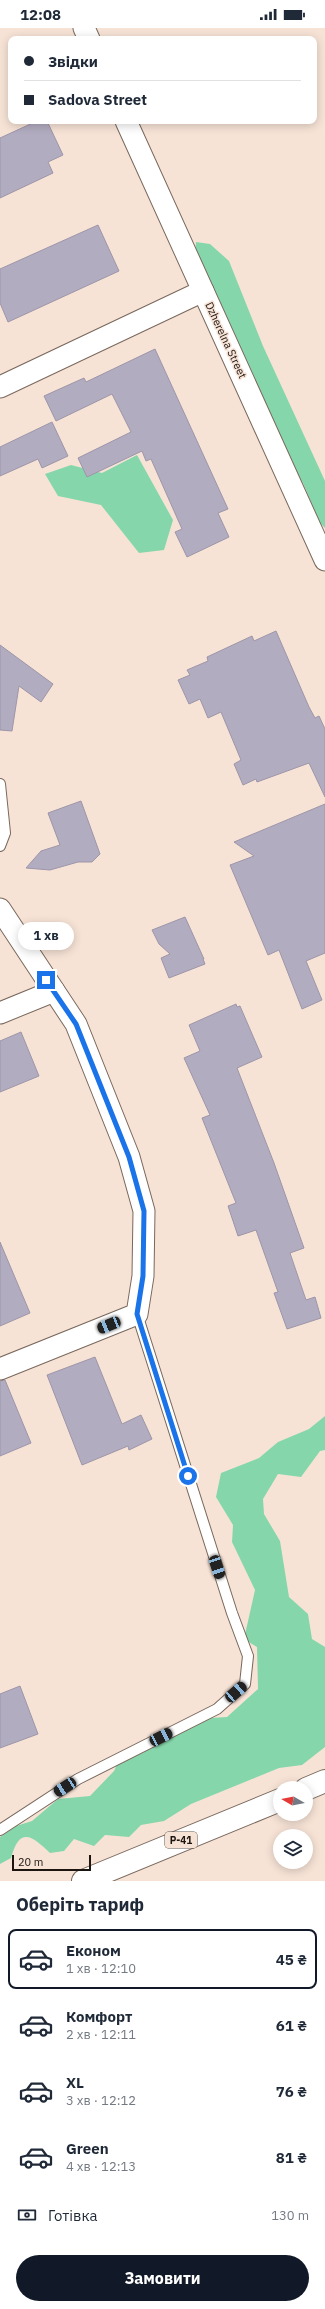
<!DOCTYPE html>
<html lang="uk">
<meta charset="utf-8">
<style>
:root{--surface:#fff;--page:#f6f6f7;--text:#1f2937;--muted:#747a83;--line:#e0e1e3;--accent:#111827}
body{margin:0;font-family:"IBM Plex Sans",sans-serif;background:var(--page);color:var(--text);height:100vh;display:flex;flex-direction:column;font-size:15px;white-space:nowrap}
*{box-sizing:border-box;margin:0}
p{font-size:13px;color:var(--muted)}
.icon{flex:none;width:22px;height:22px;fill:none;stroke:currentColor;stroke-width:2;stroke-linecap:round;stroke-linejoin:round}
.map{position:relative;height:1853px;overflow:hidden}
.side{display:flex;flex-direction:column;background:var(--surface);flex:1}
.side>*{flex:none}
.top-card{position:absolute;left:8px;top:8px;width:309px;height:88px;border-radius:8px;box-shadow:0 2px 10px #0003;display:grid;align-content:center;height:88px;padding:0 16px;background:var(--surface)}
.needle{width:26px;rotate:279deg}
.tools{position:absolute;left:273px;top:1753px;display:grid;gap:8px}
.tools a{display:grid;place-items:center;width:40px;height:40px;border-radius:50%;background:var(--surface);box-shadow:0 2px 10px #0003;font-size:20px}
.scale{position:absolute;left:12px;bottom:10px;width:79px;box-sizing:border-box;padding-left:4px;border:2px solid #1b140f;border-top:0;font-size:11px;line-height:14px;white-space:nowrap;color:#1b140f;-webkit-text-stroke:3px #f7e3d6;paint-order:stroke}
.end{position:absolute;width:18px;height:18px;margin:-9px;border:5px solid #1a73e8;background:#fff;box-shadow:0 0 0 2px #fff}
.from{border-radius:50%}
.bubble{position:absolute;height:28px;border-radius:14px;background:var(--surface);box-shadow:0 2px 10px #0003;font-size:13px;font-weight:700;line-height:28px;text-align:center}
.car{position:absolute;width:12px;height:24px;margin:-12px -6px;border-radius:5px;box-shadow:0 0 3px 1px #0007;background:linear-gradient(#222 24%,#8ab4d8 0 40%,#222 0 76%,#8ab4d8 0 86%,#222 0)}
.top-card b{display:flex;align-items:center;gap:14px;height:38px;font-size:15px}
.top-card b+b{border-top:1px solid var(--line)}
.top-card i{width:10px;height:10px;background:var(--text)}
ul{padding:0;list-style:none}
li{display:flex;align-items:center;gap:12px;height:60px;margin:0 8px 6px;padding:0 8px;border:2px solid transparent;border-radius:8px}
li div{flex:1}
li b{display:block;font-size:15px}
li em{font-style:normal;font-weight:700}
li.active{border-color:var(--accent)}
li>.icon{width:36px;height:36px;stroke-width:1.5}
h2{padding:0 16px;font-size:18px;line-height:48px}
.pay{display:flex;align-items:center;gap:10px;height:44px;padding:0 16px;font-size:15px}
.pay p{margin-inline-start:auto}
.button{display:flex;gap:8px;margin-top:auto;padding:8px 16px}
.button a{flex:1;height:46px;border-radius:24px;background:var(--accent);color:#fff;font-size:16px;font-weight:700;line-height:46px;text-align:center}
.status{display:flex;justify-content:space-between;align-items:center;height:28px;padding:0 20px;background:var(--surface);direction:ltr}
.status svg{height:11px;fill:currentColor}
.map>svg:first-child{display:block}
.green{fill:#85d7ab}
.building{fill:#b2acc0;stroke:#9d96a9}
.lines{fill:none;stroke-linecap:round;stroke-linejoin:round}
.service-casing{stroke:#79685c;stroke-width:12}
.minor-casing{stroke:#79685c;stroke-width:23}
.primary-casing{stroke:#79685c;stroke-width:24}
.service{stroke:#fff;stroke-width:10}
.minor{stroke:#fff;stroke-width:21}
.primary{stroke:#fff;stroke-width:22}
.route{stroke:#1a73e8;stroke-width:5}
.labels{text-anchor:middle;stroke-width:3;stroke-linejoin:round;paint-order:stroke}
.shield{fill:#f7e3d6;stroke:#5d524b;stroke-width:1}
.shield-label{font-size:10px;font-weight:bold;fill:#1b140f}
.street-label{font-size:11px;fill:#1b140f;stroke:#f7e3d6}
</style>
<div class="status"><b>12:08</b><svg viewBox="0 0 49 12"><path d="M0 12V9h3v3zM5 12V6h3v6zM10 12V3h3v9zM15 12V0h3v12zM26 1h20v11H26zM47 4h2v5h-2z"/></svg></div>
<div class="map">
<svg width="325" height="1853" viewBox="0 0 325 1853">
<rect width="100%" height="100%" fill="#f7e3d6"/>
<g class="green">
<path d="M196,214L210,216L229,233L263,318L325,453V500L320,495L303,455L265,396L194,237Z"/>
<path d="M137,427L173,492L164,522L139,525L101,477L58,468L45,446L71,437L102,445Z"/>
<path d="M325,1388V1422L320,1423L301,1449L278,1446L263,1471L264,1486L280,1513L289,1569L308,1586L312,1611L325,1619V1719L302,1737L279,1740L191,1776L164,1793L141,1797L129,1809L105,1807L94,1818L74,1811L64,1823L50,1825C33,1809 20,1797 11,1830L0,1836V1809L16,1798L32,1793L58,1771L90,1768L114,1743L121,1728L143,1725L152,1714L194,1691L227,1689L258,1661L257,1619L244,1611L255,1562L232,1514L233,1497L216,1469L221,1445L259,1430L278,1414L309,1401Z"/>
</g>
<g class="building">
<path d="M37,93H47L63,127L48,134L53,145L0,170V110Z"/>
<path d="M98,197L119,243L8,294L0,275V241Z"/>
<path d="M155,321L228,481L218,485L229,509L187,529L175,504L182,501L151,431L146,433L142,423L87,449L78,430L131,404L112,366L56,393L44,368L84,350L86,354Z"/>
<path d="M52,394L68,428L42,440L38,431L0,448V419Z"/>
<path d="M276,603L309,679L315,690L319,688L325,701V769L309,735L257,754L256,751L243,757L234,736L241,732L221,684L208,690L200,671L189,676L178,652L190,647L187,642L208,633L207,629L252,608L254,613Z"/>
<path d="M0,617L53,656L41,674L19,658L12,703L0,702Z"/>
<path d="M81,773L100,826L92,834H78L50,842L26,840L41,823L60,817L48,785Z"/>
<path d="M325,776V925L306,933L322,972L302,981L279,922L268,927L230,837L254,828L234,814Z"/>
<path d="M185,889L204,931H203L205,936L169,950L161,930L170,926L159,916L152,902Z"/>
<path d="M236,976L237,979L240,978L262,1029L237,1040L274,1135L304,1220L290,1225L306,1272L315,1269L321,1290L287,1301L274,1265L278,1264L256,1202L238,1208L228,1178L236,1175L202,1090L210,1087L184,1030L200,1023L189,997Z"/>
<path d="M21,1004L39,1048L0,1064V1013Z"/>
<path d="M0,1214L30,1285L0,1298Z"/>
<path d="M95,1329L122,1396L141,1387L152,1411L129,1422L128,1418L82,1437L47,1347Z"/>
<path d="M5,1352L31,1415L0,1428V1353Z"/>
<path d="M20,1658L38,1706L0,1720V1666Z"/>
</g>
<g class="lines">
<g class="service-casing">
<g id="service">
<path d="M0,756L5,805L0,818"/>
<path d="M0,1802L78,1751L217,1681L245,1656L248,1628L232,1585L137,1286"/>
</g>
</g>
<g class="minor-casing">
<g id="minor">
<path d="M84,0L89,11"/>
<path d="M126,93L325,532"/>
<path d="M0,359L203,263"/>
<path d="M0,881L76,996L129,1129L144,1183L143,1248L137,1286L0,1341"/>
<path d="M0,985L54,963"/>
</g>
</g>
<g class="primary-casing">
<g id="primary">
<path d="M306,1761L325,1753"/>
<path d="M83,1853L280,1772"/>
</g>
</g>
<use href="#service" class="service"/>
<use href="#minor" class="minor"/>
<use href="#primary" class="primary"/>
</g>
<g class="lines">
<path class="route" d="M46,952L76,996L129,1129L144,1183L143,1248L137,1286L188,1448"/>
</g>
<g class="labels">
<rect class="shield" x="165" y="1804" width="32" height="16" rx="3"/>
<g class="shield-label">
<text x="181" y="1816">Р-41</text>
</g>
<g class="street-label">
<text transform="translate(226 312) rotate(65)" y="4">Dzherelna Street</text>
</g>
</g>
</svg>
<div class="tools">
<a><svg class="needle" viewBox="-14 -14 28 28"><path d="M0-13l5 13h-10z" fill="#e53935"/><path d="M0 13l5-13h-10z" fill="#747a83"/></svg></a>
<a><svg class="icon" aria-label="layers" viewBox="0 0 24 24"><path d="M12 4l9 5-9 5-9-5zM3 14l9 5 9-5"/></svg></a>
</div>
<div class="scale">20 m</div>
<i class="end from" style="left:188px;top:1448px"></i>
<i class="end" style="left:46px;top:952px"></i>
<div class="bubble" style="left:18px;top:894px;width:56px">1 хв</div>
<i class="car" style="left:109px;top:1297px;rotate:248deg"></i>
<i class="car" style="left:217px;top:1539px;rotate:162deg"></i>
<i class="car" style="left:236px;top:1664px;rotate:49deg"></i>
<i class="car" style="left:161px;top:1709px;rotate:63deg"></i>
<i class="car" style="left:65px;top:1759px;rotate:237deg"></i>
<div class="top-card">
<b><i class="from"></i>Звідки</b>
<b><i></i>Sadova Street</b>
</div>
</div>
<section class="side">
<h2>Оберіть тариф</h2>
<ul>
<li class="active"><svg class="icon" aria-label="car" viewBox="0 0 24 24"><path d="M5 17H2v-5l4-1 3-4h7l3 4 3 1v5h-3M9 17h6M6 11h13"/><circle cx="7" cy="17" r="2"/><circle cx="17" cy="17" r="2"/></svg><div><b>Економ</b><p>1 хв · 12:10</p></div><em>45 ₴</em></li>
<li><svg class="icon" aria-label="car" viewBox="0 0 24 24"><path d="M5 17H2v-5l4-1 3-4h7l3 4 3 1v5h-3M9 17h6M6 11h13"/><circle cx="7" cy="17" r="2"/><circle cx="17" cy="17" r="2"/></svg><div><b>Комфорт</b><p>2 хв · 12:11</p></div><em>61 ₴</em></li>
<li><svg class="icon" aria-label="car" viewBox="0 0 24 24"><path d="M5 17H2v-5l4-1 3-4h7l3 4 3 1v5h-3M9 17h6M6 11h13"/><circle cx="7" cy="17" r="2"/><circle cx="17" cy="17" r="2"/></svg><div><b>XL</b><p>3 хв · 12:12</p></div><em>76 ₴</em></li>
<li><svg class="icon" aria-label="car" viewBox="0 0 24 24"><path d="M5 17H2v-5l4-1 3-4h7l3 4 3 1v5h-3M9 17h6M6 11h13"/><circle cx="7" cy="17" r="2"/><circle cx="17" cy="17" r="2"/></svg><div><b>Green</b><p>4 хв · 12:13</p></div><em>81 ₴</em></li>
</ul>
<div class="pay"><svg class="icon" aria-label="cash" viewBox="0 0 24 24"><path d="M3 7h18v10H3z"/><circle cx="12" cy="12" r="2"/></svg>Готівка<p>130 m</p></div>
<div class="button"><a>Замовити</a></div>
</section>
